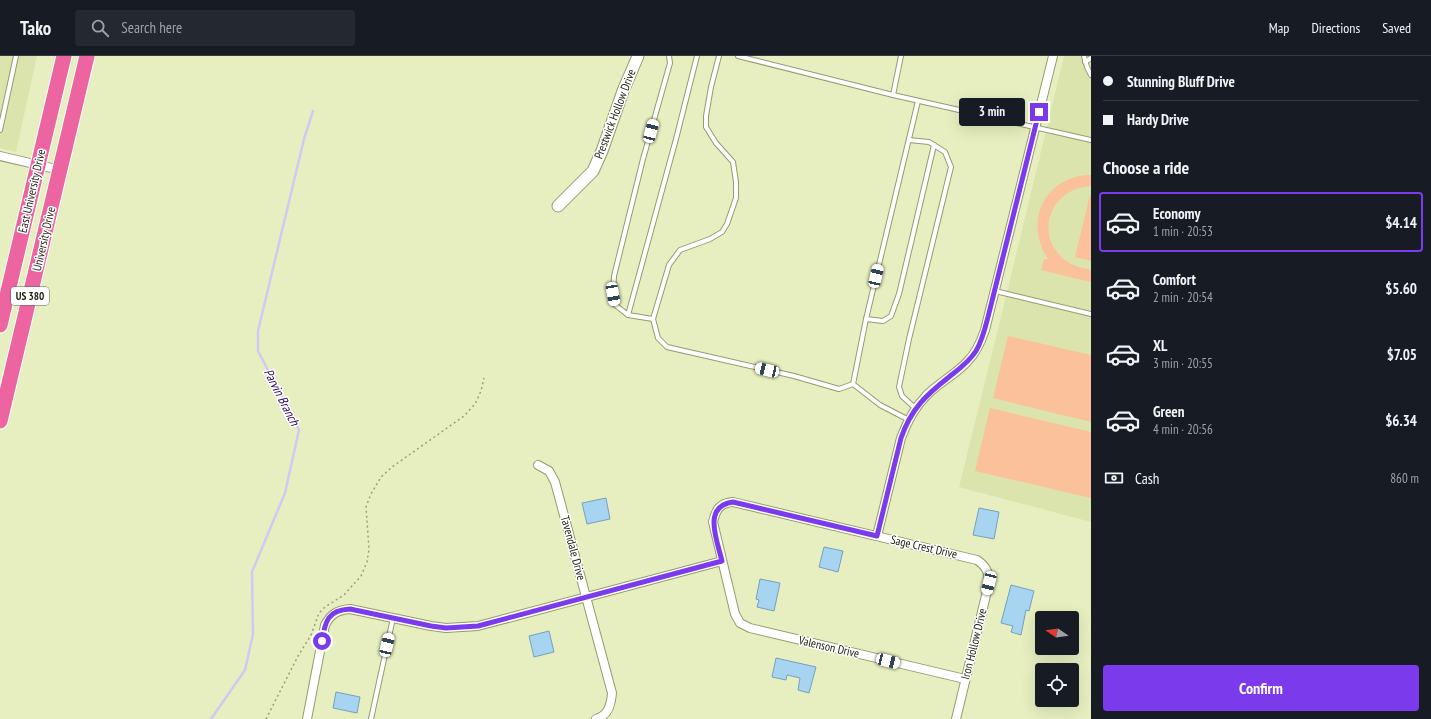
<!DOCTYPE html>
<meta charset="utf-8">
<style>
:root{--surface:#171b24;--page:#242831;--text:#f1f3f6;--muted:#9ea1a6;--line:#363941;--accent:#7c3aed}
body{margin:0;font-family:"PT Sans Narrow",sans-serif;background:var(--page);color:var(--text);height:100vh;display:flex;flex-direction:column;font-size:15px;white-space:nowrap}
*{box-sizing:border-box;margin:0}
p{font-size:13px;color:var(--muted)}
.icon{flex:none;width:22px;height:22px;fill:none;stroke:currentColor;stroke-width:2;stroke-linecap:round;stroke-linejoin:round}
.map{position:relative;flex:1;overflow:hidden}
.details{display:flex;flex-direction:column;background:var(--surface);width:340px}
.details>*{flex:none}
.hud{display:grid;align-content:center;height:88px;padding:0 12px;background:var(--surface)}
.needle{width:26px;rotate:283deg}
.tools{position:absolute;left:1035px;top:555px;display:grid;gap:8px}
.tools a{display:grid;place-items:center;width:44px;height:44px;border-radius:4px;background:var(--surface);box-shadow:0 4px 16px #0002;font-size:20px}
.end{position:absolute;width:18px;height:18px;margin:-9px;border:5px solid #7c3aed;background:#fff;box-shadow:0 0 0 2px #fff}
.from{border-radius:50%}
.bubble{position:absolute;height:28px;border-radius:4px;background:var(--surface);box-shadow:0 4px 16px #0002;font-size:13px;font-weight:800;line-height:28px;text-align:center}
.car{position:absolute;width:12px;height:24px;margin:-12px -6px;border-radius:5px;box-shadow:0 0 3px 1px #0007;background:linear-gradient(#fff 24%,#345 0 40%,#fff 0 76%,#345 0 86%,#fff 0)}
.hud b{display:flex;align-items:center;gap:14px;height:38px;font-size:15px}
.hud b+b{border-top:1px solid var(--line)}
.hud i{width:10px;height:10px;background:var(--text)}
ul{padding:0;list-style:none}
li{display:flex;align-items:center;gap:12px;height:60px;margin:0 8px 6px;padding:0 4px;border:2px solid transparent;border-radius:4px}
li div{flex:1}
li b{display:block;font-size:15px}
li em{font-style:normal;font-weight:800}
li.on{border-color:var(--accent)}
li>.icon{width:36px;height:36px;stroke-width:1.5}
h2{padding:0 12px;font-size:18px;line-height:48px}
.pay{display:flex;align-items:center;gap:10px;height:44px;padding:0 12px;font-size:15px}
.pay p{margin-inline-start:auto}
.primary-button{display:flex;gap:8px;margin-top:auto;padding:8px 12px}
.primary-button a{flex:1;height:46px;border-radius:4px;background:var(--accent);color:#fff;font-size:16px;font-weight:800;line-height:46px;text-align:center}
header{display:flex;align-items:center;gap:24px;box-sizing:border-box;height:56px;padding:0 20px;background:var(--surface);border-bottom:1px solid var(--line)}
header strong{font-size:19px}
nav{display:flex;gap:22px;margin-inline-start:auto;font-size:14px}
.search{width:280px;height:36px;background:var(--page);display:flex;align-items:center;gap:10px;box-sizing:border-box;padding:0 14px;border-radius:4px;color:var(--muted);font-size:15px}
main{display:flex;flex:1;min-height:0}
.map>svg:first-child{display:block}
.built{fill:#dbe4ad}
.park{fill:#fac19b}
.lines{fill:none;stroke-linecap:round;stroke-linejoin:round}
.stream{stroke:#d2c8f4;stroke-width:2.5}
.building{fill:#a7d4f1;stroke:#75a1bd}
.lane-casing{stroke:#949b6f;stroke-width:6}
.street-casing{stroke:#949b6f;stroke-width:10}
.secondary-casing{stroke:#949b6f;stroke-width:13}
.highway-casing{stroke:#fff;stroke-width:17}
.path{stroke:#999e7b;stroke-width:1.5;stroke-dasharray:2 3;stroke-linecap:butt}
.lane{stroke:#fff;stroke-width:4}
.street{stroke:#fff;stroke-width:8}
.secondary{stroke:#fff;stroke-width:11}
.highway{stroke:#ec65a0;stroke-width:15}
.route{stroke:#7c3aed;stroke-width:5}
.labels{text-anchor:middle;stroke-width:3;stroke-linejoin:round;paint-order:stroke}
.shield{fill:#fff;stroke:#5f6155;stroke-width:1}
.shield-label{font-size:11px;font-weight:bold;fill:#1b1d0c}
.street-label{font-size:12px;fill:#1b1d0c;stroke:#fff}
.water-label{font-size:13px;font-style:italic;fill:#330568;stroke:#fff}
</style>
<header>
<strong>Tako</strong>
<div class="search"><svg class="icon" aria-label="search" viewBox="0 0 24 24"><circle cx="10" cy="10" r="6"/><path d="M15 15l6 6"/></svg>Search here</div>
<nav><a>Map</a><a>Directions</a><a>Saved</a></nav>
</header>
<main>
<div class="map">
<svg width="1091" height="663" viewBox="0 0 1091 663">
<rect width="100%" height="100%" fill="#e7efc0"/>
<g class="built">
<path d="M0,0H37L16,96L0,92Z"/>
<path d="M1064,0H1091V466L959,431L1002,257Z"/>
</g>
<g class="park">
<path d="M1091,119V130C1049,132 1032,182 1068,206C1075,211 1083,212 1091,214V226L1041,214L1044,203H1048C1023,166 1045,119 1091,119Z"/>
<path d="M1090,139H1091V205L1075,201Z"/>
<path d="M1008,280L1091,299V366L993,342Z"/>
<path d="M990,352L1091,376V442L975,415Z"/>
</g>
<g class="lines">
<path class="stream" d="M211,663L245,614L253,578L252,516L285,437L299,374L258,295V275L304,83L313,55"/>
</g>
<g class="building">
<path d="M606,442L610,463L587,468L582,447Z"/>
<path d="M979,452L999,456L994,483L973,479Z"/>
<path d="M824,491L843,495L838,516L819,511Z"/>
<path d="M760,523L780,527L774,555L757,551L759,544L756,543Z"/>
<path d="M1011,529L1034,535L1029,555L1026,554L1021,579L1011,576L1013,570L1001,567Z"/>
<path d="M549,575L554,596L534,601L529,580Z"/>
<path d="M776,602L816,611L809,637L798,634L800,622L787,619L786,624L772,621Z"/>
<path d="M336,636L360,641L357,657L333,652Z"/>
</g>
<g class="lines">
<g class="lane-casing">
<g id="lane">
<path d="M669,0L670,7L643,103L614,220L613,238L614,248L628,259L653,263L669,209L680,194L710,183L722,176L727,168L736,142V126L733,106L716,87L706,71V60L711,31L719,0"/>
<path d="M738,0L893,39L1091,84"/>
<path d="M1084,0L1087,11L1091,19"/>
<path d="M1085,6L1091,2"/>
<path d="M893,39L901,0"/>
<path d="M0,74L16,0"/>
<path d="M909,84L929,86L945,96L951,111L909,283L899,331L902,340L915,352"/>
<path d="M995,235L1091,258"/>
<path d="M628,259L676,83L697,0"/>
<path d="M653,263L658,282L667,291L794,320L839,333L853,328L866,263L918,45"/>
<path d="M866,263L883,265L891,260L899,238L934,89"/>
<path d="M853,328L880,349L909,364"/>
<path d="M371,663L393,562"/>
</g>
</g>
<g class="street-casing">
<g id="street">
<path d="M0,100L60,114"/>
<path d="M538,409L549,415L555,426L612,637C611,649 608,660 596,663"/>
<path d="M877,480L901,382C907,366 914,352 926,340C938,327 955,319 967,306C976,297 981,286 985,274L1053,0"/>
<path d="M307,663L325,569C331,558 337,554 350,553L431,570L446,572L478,570L722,505"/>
<path d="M956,663L989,527C989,516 986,510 977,504L733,446C720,447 716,453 713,466L735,558L740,567L750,572L965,623"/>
</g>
</g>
<g class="secondary-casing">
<path id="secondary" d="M558,150L593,115L602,95L623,35L638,0"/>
</g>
<g class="highway-casing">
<g id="highway">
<path d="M0,269L64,0"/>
<path d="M0,365L87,0"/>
</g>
</g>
<path class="path" d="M266,663L298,600L311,579L319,557L325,551L344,539L361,520L367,506L369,493L366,451L371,438L381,421L392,411L464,360L475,348L481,335L484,322"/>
<use href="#lane" class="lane"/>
<use href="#street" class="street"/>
<use href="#secondary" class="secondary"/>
<use href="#highway" class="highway"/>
</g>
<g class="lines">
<path class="route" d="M322,585C325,565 328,554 350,553L431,570L446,572L478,570L722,505C717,484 702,450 733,446L877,480L901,382C911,353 926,339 949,321C959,313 969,306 976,295C982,285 985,273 988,261L1039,56"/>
</g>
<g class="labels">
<rect class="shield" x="11" y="231" width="38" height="18" rx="3"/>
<g class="shield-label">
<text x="30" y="244">US 380</text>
</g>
<g class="street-label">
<text transform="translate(615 58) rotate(-69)" y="4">Prestwick Hollow Drive</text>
<text transform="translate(32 135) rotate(-77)" y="4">East University Drive</text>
<text transform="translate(44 183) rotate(-77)" y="4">University Drive</text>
<text transform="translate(924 491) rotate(13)" y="4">Sage Crest Drive</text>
<text transform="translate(573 492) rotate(75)" y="4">Tavendale Drive</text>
<text transform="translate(974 588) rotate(-76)" y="4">Iron Hollow Drive</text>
<text transform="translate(829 591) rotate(13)" y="4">Valenson Drive</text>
</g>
<g class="water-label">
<text transform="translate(282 341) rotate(63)" y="5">Parvin Branch</text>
</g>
</g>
</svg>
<div class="tools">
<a><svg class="needle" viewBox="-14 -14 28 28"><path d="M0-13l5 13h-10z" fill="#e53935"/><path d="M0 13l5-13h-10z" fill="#9ea1a6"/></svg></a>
<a><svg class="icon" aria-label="locate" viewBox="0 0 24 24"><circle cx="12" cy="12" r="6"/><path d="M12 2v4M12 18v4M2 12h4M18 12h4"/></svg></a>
</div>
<i class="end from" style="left:322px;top:585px"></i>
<i class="end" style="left:1039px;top:56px"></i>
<div class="bubble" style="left:959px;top:42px;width:66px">3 min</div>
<i class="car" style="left:651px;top:75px;rotate:15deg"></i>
<i class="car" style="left:876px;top:220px;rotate:13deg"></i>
<i class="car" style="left:613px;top:238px;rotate:170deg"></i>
<i class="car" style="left:767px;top:314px;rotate:283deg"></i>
<i class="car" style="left:989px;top:527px;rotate:194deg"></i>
<i class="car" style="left:387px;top:589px;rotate:13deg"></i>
<i class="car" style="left:888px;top:605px;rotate:104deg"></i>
</div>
<section class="details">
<div class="hud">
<b><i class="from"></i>Stunning Bluff Drive</b>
<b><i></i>Hardy Drive</b>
</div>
<h2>Choose a ride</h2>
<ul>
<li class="on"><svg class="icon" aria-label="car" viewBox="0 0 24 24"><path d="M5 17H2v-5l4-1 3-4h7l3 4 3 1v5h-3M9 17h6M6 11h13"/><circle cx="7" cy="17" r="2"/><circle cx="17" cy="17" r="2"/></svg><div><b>Economy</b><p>1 min · 20:53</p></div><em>$4.14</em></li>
<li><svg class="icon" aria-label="car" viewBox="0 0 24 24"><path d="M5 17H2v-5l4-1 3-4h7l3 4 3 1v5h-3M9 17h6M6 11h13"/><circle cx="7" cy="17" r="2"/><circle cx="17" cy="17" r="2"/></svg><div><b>Comfort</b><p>2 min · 20:54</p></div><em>$5.60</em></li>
<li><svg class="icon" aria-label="car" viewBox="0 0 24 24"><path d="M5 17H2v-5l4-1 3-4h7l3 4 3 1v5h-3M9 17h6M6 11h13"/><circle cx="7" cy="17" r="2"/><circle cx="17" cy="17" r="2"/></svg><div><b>XL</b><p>3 min · 20:55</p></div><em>$7.05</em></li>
<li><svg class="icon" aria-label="car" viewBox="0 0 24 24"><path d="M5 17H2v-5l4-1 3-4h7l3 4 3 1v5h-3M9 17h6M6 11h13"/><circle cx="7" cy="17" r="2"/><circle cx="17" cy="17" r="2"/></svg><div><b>Green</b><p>4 min · 20:56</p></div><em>$6.34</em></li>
</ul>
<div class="pay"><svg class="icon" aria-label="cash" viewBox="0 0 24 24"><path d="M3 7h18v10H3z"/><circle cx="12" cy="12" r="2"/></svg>Cash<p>860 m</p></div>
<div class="primary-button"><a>Confirm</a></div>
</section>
</main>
